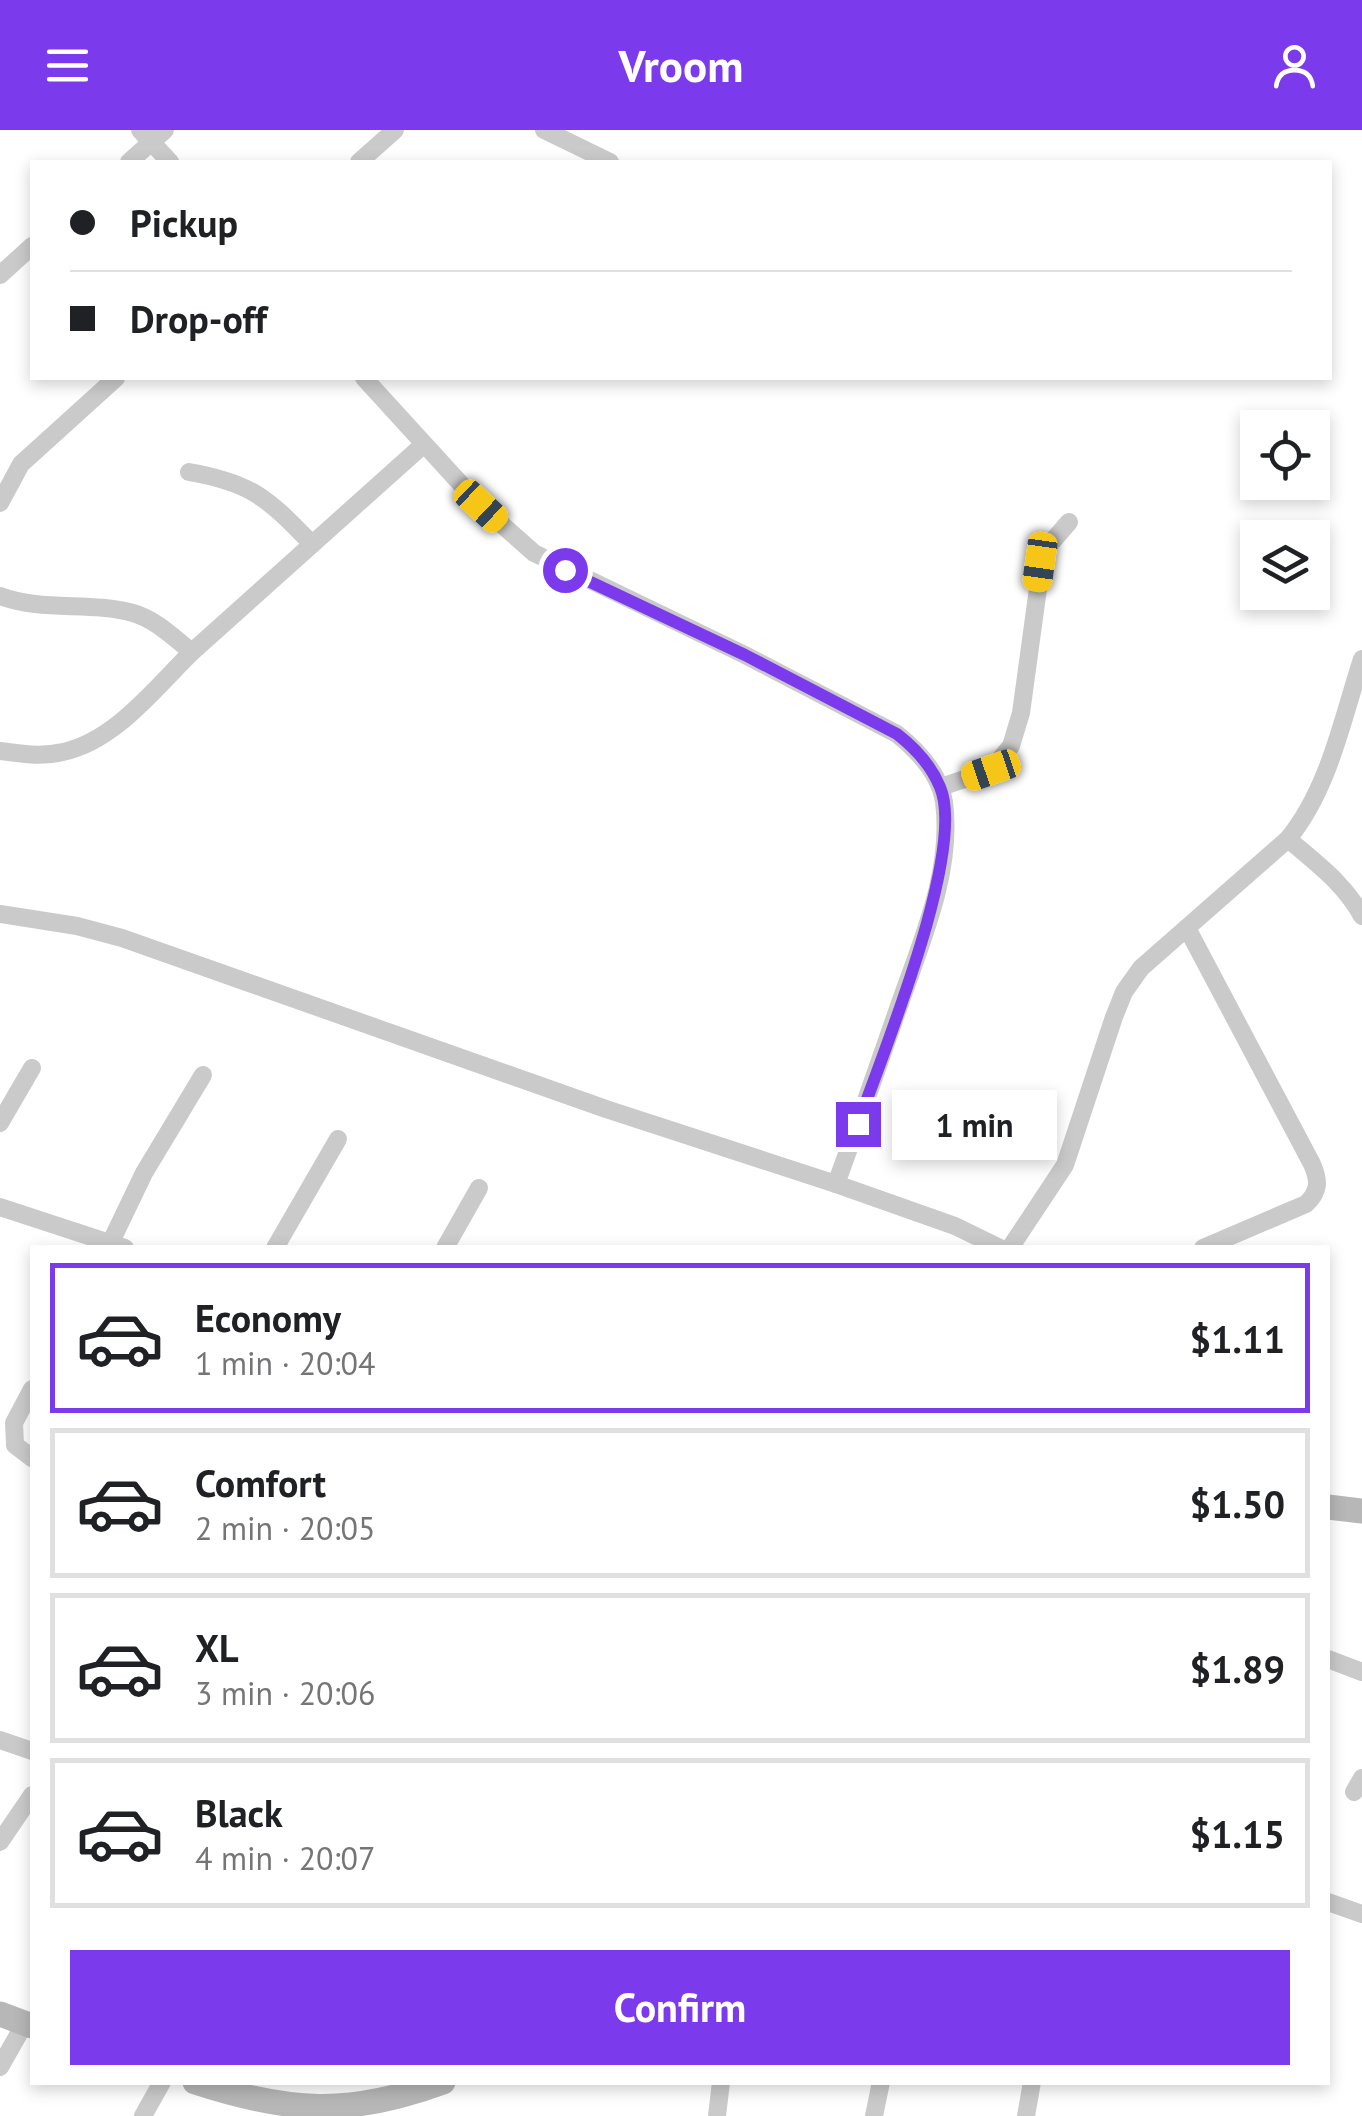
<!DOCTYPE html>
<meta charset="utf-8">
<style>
:root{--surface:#fff;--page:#f2f2f2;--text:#202124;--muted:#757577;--line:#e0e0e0;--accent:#7c3aed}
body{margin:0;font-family:"PT Sans",sans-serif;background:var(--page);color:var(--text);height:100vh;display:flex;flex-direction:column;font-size:38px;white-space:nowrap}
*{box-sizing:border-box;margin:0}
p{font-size:32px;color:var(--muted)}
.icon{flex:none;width:55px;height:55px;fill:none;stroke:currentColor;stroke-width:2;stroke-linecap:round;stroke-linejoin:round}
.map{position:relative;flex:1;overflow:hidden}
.sheet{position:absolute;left:30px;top:1115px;width:1300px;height:840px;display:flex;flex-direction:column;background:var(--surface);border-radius:0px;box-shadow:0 5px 15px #0003}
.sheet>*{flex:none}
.banner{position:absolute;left:30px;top:30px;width:1302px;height:220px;border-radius:0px;box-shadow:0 5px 15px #0003;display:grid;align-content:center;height:220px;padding:0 40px;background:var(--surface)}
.tools{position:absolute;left:1240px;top:280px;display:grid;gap:20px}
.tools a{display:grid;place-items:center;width:90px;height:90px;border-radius:0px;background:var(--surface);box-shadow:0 5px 15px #0003;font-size:50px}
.end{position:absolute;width:45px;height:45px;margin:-22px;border:12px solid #7c3aed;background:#fff;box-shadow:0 0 0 5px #fff}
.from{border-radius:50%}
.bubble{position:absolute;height:70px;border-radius:0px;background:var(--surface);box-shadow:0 5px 15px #0003;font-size:32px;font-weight:700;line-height:70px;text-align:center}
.car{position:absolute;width:30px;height:60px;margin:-30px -15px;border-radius:12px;box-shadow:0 0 8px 2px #0007;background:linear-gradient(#f5c518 24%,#345 0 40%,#f5c518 0 76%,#345 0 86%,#f5c518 0)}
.banner b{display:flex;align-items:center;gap:35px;height:95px;font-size:38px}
.banner b+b{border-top:2px solid var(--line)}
.banner i{width:25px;height:25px;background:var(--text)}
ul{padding:18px 0 0;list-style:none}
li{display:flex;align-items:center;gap:30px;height:150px;margin:0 20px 15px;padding:0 20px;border:5px solid var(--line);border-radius:0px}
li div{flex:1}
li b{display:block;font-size:38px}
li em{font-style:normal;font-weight:700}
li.active{border-color:var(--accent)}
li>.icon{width:90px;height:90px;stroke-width:1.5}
.button{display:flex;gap:20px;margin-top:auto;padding:20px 40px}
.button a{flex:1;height:115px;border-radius:0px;background:var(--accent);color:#fff;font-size:40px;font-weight:700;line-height:115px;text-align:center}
header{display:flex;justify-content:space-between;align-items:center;height:130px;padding:0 40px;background:var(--accent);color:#fff;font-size:45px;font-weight:700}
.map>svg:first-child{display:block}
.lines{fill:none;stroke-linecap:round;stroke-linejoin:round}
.street{stroke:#cacaca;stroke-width:18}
.secondary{stroke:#b7b7b7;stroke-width:25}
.route{stroke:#7c3aed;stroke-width:12}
</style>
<header><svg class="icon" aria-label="menu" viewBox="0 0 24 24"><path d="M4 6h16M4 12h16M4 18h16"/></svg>Vroom<svg class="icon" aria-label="person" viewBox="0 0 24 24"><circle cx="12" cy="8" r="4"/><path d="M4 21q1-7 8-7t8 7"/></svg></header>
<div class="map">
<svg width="1362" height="1986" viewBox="0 0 1362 1986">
<rect width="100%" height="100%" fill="#fff"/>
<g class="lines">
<g class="street">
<path d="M140,0L170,32"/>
<path d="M544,0L610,32"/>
<path d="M129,32L165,0"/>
<path d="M359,32L395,0"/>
<path d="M0,145L32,116"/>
<path d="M364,248L481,376L534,423L745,525L897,604C918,621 940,644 944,672C953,740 922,810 900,873C879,933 858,994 836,1054"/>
<path d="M189,342C253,353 268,369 312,414"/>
<path d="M0,373L21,334L116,248"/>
<path d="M0,466C42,482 90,471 133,483C155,489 174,508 192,522L423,315"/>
<path d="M0,621C21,624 42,627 63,622C115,611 155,558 192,522"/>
<path d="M941,657L991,640L1011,616L1021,583L1043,422L1069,392"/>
<path d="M1288,709C1316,733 1344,753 1362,786"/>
<path d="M0,784L77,796L122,808L606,979L836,1054L955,1096L1000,1118"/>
<path d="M1187,798L1312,1034C1319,1050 1320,1061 1306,1074L1203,1118"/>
<path d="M0,993L32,938"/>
<path d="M0,1077L125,1118"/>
<path d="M108,1118L144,1043L203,945"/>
<path d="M275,1118L338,1009"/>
<path d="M445,1118L479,1058"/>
<path d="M1010,1118L1065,1035L1114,887L1124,862L1141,838L1288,709C1329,659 1342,590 1362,529"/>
<path d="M32,1259L14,1293L15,1315L32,1328"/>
<path d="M1328,1529L1362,1542"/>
<path d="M0,1610L32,1621"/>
<path d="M1354,1662L1362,1648"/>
<path d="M0,1712L32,1665"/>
<path d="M1328,1772L1362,1784"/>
<path d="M0,1937L25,1893"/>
<path d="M143,1986L162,1952"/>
<path d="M717,1986L721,1952"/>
<path d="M874,1986L881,1952"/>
<path d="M1026,1986L1032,1952"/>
</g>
<g class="secondary">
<path d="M1328,1377L1362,1381"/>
<path d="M0,1884L32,1896"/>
<path d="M195,1952C289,1983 351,1986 443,1952"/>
</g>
</g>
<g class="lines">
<path class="route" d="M565,440L745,525L897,604C915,618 931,635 940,657C967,720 882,925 858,994"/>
</g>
</svg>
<div class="tools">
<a><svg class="icon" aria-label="locate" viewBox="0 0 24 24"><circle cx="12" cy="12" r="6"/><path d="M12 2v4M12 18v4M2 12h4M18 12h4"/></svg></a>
<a><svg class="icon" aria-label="layers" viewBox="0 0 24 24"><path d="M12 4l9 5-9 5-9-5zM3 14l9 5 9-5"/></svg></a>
</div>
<i class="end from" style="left:565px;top:440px"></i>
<i class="end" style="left:858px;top:994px"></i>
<div class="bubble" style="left:892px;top:960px;width:165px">1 min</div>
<i class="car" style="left:481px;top:376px;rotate:133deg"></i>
<i class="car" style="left:1040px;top:432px;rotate:188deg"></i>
<i class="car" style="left:991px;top:640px;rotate:251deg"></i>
<div class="banner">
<b><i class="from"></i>Pickup</b>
<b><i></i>Drop-off</b>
</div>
<section class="sheet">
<ul>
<li class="active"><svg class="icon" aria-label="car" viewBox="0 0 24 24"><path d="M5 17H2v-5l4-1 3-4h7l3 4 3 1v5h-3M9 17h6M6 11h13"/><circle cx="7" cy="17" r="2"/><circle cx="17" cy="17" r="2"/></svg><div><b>Economy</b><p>1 min · 20:04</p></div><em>$1.11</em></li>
<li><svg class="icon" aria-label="car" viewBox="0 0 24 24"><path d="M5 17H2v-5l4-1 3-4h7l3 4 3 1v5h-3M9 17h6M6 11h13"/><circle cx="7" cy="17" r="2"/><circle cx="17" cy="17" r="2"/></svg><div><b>Comfort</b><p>2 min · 20:05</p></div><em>$1.50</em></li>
<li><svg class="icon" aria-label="car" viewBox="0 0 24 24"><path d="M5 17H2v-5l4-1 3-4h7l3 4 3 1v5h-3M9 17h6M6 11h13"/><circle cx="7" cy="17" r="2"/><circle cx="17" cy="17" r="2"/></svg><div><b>XL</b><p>3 min · 20:06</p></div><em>$1.89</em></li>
<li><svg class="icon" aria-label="car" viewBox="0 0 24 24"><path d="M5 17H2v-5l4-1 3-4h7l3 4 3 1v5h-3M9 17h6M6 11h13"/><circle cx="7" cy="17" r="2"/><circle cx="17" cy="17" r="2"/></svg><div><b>Black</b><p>4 min · 20:07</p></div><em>$1.15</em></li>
</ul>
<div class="button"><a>Confirm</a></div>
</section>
</div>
